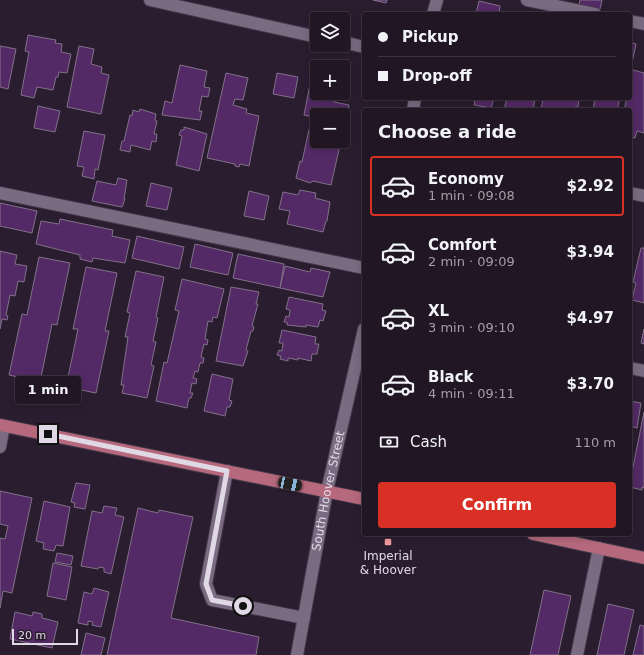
<!DOCTYPE html>
<meta charset="utf-8">
<style>
:root{--surface:#201624;--page:#2d2331;--text:#f1f3f6;--muted:#a29fa6;--line:#3d3541;--accent:#d93025}
body{margin:0;font-family:"DejaVu Sans",sans-serif;background:var(--page);color:var(--text);height:100vh;display:flex;flex-direction:column;font-size:15px;white-space:nowrap}
*{box-sizing:border-box;margin:0}
p{font-size:13px;color:var(--muted)}
.icon{flex:none;width:22px;height:22px;fill:none;stroke:currentColor;stroke-width:2;stroke-linecap:round;stroke-linejoin:round}
.map{position:relative;flex:1;overflow:hidden}
.sheet{position:absolute;left:362px;top:108px;width:270px;height:428px;display:flex;flex-direction:column;background:var(--surface);border-radius:4px;box-shadow:0 2px 10px #0003,0 0 0 1px var(--line)}
.sheet>*{flex:none}
.hud{position:absolute;left:362px;top:12px;width:270px;height:88px;border-radius:4px;box-shadow:0 2px 10px #0003,0 0 0 1px var(--line);display:grid;align-content:center;height:88px;padding:0 16px;background:var(--surface)}
.controls{position:absolute;left:310px;top:12px;display:grid;gap:8px}
.controls a{display:grid;place-items:center;width:40px;height:40px;border-radius:4px;background:var(--surface);box-shadow:0 2px 10px #0003,0 0 0 1px var(--line);font-size:20px}
.scale{position:absolute;left:12px;bottom:10px;width:66px;box-sizing:border-box;padding-left:4px;border:2px solid #e0d8e5;border-top:0;font-size:11px;line-height:14px;white-space:nowrap;color:#e0d8e5;-webkit-text-stroke:3px #2a1d30;paint-order:stroke}
.end{position:absolute;width:18px;height:18px;margin:-9px;border:5px solid #e0d8e5;background:#111;box-shadow:0 0 0 2px #111}
.from{border-radius:50%}
.bubble{position:absolute;height:28px;border-radius:4px;background:var(--surface);box-shadow:0 2px 10px #0003,0 0 0 1px var(--line);font-size:13px;font-weight:700;line-height:28px;text-align:center}
.car{position:absolute;width:12px;height:24px;margin:-12px -6px;border-radius:5px;box-shadow:0 0 3px 1px #0007;background:linear-gradient(#222 24%,#8ab4d8 0 40%,#222 0 76%,#8ab4d8 0 86%,#222 0)}
.hud b{display:flex;align-items:center;gap:14px;height:38px;font-size:15px}
.hud b+b{border-top:1px solid var(--line)}
.hud i{width:10px;height:10px;background:var(--text)}
ul{padding:0;list-style:none}
li{display:flex;align-items:center;gap:12px;height:60px;margin:0 8px 6px;padding:0 8px;border:2px solid transparent;border-radius:4px}
li div{flex:1}
li b{display:block;font-size:15px}
li em{font-style:normal;font-weight:700}
li.current{border-color:var(--accent)}
li>.icon{width:36px;height:36px;stroke-width:1.5}
h2{padding:0 16px;font-size:18px;line-height:48px}
.pay{display:flex;align-items:center;gap:10px;height:44px;padding:0 16px;font-size:15px}
.pay p{margin-inline-start:auto}
.action{display:flex;gap:8px;margin-top:auto;padding:8px 16px}
.action a{flex:1;height:46px;border-radius:4px;background:var(--accent);color:#fff;font-size:16px;font-weight:700;line-height:46px;text-align:center}
.map>svg:first-child{display:block}
.building{fill:#542a66;stroke:#817188}
.lines{fill:none;stroke-linecap:round;stroke-linejoin:round}
.minor-casing{stroke:#433948;stroke-width:14}
.major-casing{stroke:#433948;stroke-width:14}
.minor{stroke:#7a6b82;stroke-width:12}
.major{stroke:#b6697d;stroke-width:12}
.route{stroke:#e0d8e5;stroke-width:5}
.poi-dot{fill:#f49aa0;stroke:#2a1d30;stroke-width:1.5}
.labels{text-anchor:middle;stroke-width:4;stroke-linejoin:round;paint-order:stroke}
.street-label{font-size:12px;fill:#e0d8e5;stroke:#2a1d30}
.poi-label{font-size:12px;fill:#e0d8e5;stroke:#2a1d30}
</style>
<div class="map">
<svg width="644" height="655" viewBox="0 0 644 655">
<rect width="100%" height="100%" fill="#2a1d30"/>
<g class="building">
<path d="M373,0H387L386,3Z"/>
<path d="M580,0H602L600,9L579,5Z"/>
<path d="M479,1L500,6L499,14H476Z"/>
<path d="M28,35L56,40L55,43L62,44L61,52L71,54L67,73L59,72L58,77H56L53,90L37,87L34,98L21,95L29,52L25,51Z"/>
<path d="M630,42L636,44L632,63H630Z"/>
<path d="M0,46L16,49L8,89L0,87Z"/>
<path d="M79,46L94,49L91,64L102,67L101,73L109,75L101,114L67,107Z"/>
<path d="M180,65L207,71L204,87L210,88L208,97L202,96L199,111H202L200,120L162,115L165,101L172,103Z"/>
<path d="M633,70L644,73V133L637,131L635,138L630,137V110H624L627,98H630V82Z"/>
<path d="M226,73L248,78L243,100L235,99L233,105L247,109L246,113L259,116L249,166L240,164L239,167L235,166V164L207,158Z"/>
<path d="M277,73L298,77L294,98L273,94Z"/>
<path d="M311,79L317,80V93H335L334,102L349,105L345,124L343,123V115H317V118L304,115Z"/>
<path d="M461,98H494L491,108L474,105L475,101Z"/>
<path d="M507,98H535L533,110H504Z"/>
<path d="M543,98H577L579,99L578,107H575L574,110H541Z"/>
<path d="M595,98H620L617,110H593Z"/>
<path d="M38,106L60,111L55,132L34,128Z"/>
<path d="M140,109L156,114L155,120L157,121L154,134H157L156,142L152,141L150,150L131,145L130,152L120,150L122,141H124L130,115L132,116L133,110L139,112Z"/>
<path d="M310,125L317,127V141H341L331,185L313,181L310,183L296,178L300,161L302,162Z"/>
<path d="M184,127L207,134L199,171L176,165L182,136L179,135L181,130H184Z"/>
<path d="M84,131L105,135L98,170L95,169L94,179L82,176L84,167L77,166Z"/>
<path d="M118,178L127,180L124,199H125L122,207L92,201L97,181L116,185Z"/>
<path d="M151,183L172,188L167,210L146,206Z"/>
<path d="M300,190L316,193L315,198L330,202L327,221H326L323,232L287,224L290,211L279,209L283,192L298,195Z"/>
<path d="M249,191L269,196L264,220L244,216Z"/>
<path d="M0,203L37,211L32,233L0,226Z"/>
<path d="M60,219L113,230L112,236L130,240L125,263L93,258L92,262L80,259V255L36,244L41,221L59,224Z"/>
<path d="M137,236L184,247L179,269L132,258Z"/>
<path d="M195,244L233,253L228,275L190,267Z"/>
<path d="M641,248H644V303L632,300L636,283L633,282Z"/>
<path d="M0,251L17,255L15,264L27,266L24,282L18,281L15,296L10,295L6,315L8,316L7,320L2,319L0,329Z"/>
<path d="M238,254L284,264L280,288L233,278Z"/>
<path d="M39,257L70,263L57,325L52,324L40,382L9,375L22,314L27,315Z"/>
<path d="M285,266L310,272L311,268L330,272L323,297L280,288Z"/>
<path d="M86,267L117,273L105,331H109L96,393L66,387L78,329H73Z"/>
<path d="M136,271L164,277L156,317L158,318L153,341L156,342L151,365L154,366L147,398L122,393L124,385H121L128,337H125L130,313L127,312Z"/>
<path d="M182,279L224,289L217,318L213,317L212,322L208,321L205,339L208,340L207,345L204,344L201,357L204,358L203,363H200L198,372L195,371L193,378L197,379L196,384L192,383L190,393H193L191,398H189L187,408L156,401L164,362L167,363L179,311L175,310Z"/>
<path d="M231,287L259,292L256,304H258L252,326L254,327L253,331H251L246,350L248,351L243,366L216,361Z"/>
<path d="M289,297L323,304L322,310L326,311L323,321L320,320L318,327L306,325V327L287,325V322H284L286,316L289,317L290,310L286,309Z"/>
<path d="M644,329V344L641,343Z"/>
<path d="M282,330L316,337L315,344H319L317,354H312L311,361L298,358V360L288,358V361L280,359L281,356L277,355L279,350L282,351L283,343H279Z"/>
<path d="M212,374L233,379L229,400L232,401L230,407H227L225,416L204,411Z"/>
<path d="M630,401L641,403L637,428L630,426Z"/>
<path d="M644,412V488L642,487V490L630,487V482Z"/>
<path d="M76,483L90,485L85,509L74,507L75,503L71,502Z"/>
<path d="M0,491L32,498L12,593L3,591L0,608V538L5,539L8,526L0,524Z"/>
<path d="M44,501L70,507L63,546L56,545L54,551L43,549L44,543L36,541Z"/>
<path d="M104,506L117,508L115,515L124,517L111,574L104,572V568L99,567L98,569L81,566L92,511L102,513Z"/>
<path d="M138,508L158,513L159,510L193,517L171,618L259,637L256,655H107Z"/>
<path d="M57,553L73,556L71,565L55,562Z"/>
<path d="M53,563L72,567L66,600L47,596Z"/>
<path d="M94,588L109,592L101,627L92,625L93,622L88,621V625L78,623L84,592L92,594Z"/>
<path d="M544,590L571,596L558,655H530Z"/>
<path d="M608,604L634,610L624,655H597Z"/>
<path d="M15,612L32,616L33,612L42,614V618L58,622L52,648L10,639Z"/>
<path d="M640,625L644,626V655H633Z"/>
<path d="M86,633L105,638L101,655H81Z"/>
</g>
<g class="lines">
<g class="minor-casing">
<g id="minor">
<path d="M150,0L317,37"/>
<path d="M527,0L595,14"/>
<path d="M433,14L437,0"/>
<path d="M630,21L644,24"/>
<path d="M343,42L364,47"/>
<path d="M413,110L415,98"/>
<path d="M0,193L364,268"/>
<path d="M630,193L644,196"/>
<path d="M630,368L644,371"/>
<path d="M0,447L4,426"/>
<path d="M227,471L206,584L212,600L304,618"/>
<path id="s1" d="M297,655L327,491L364,329"/>
<path d="M577,655L599,548"/>
</g>
</g>
<g class="major-casing">
<g id="major">
<path d="M0,425L364,499"/>
<path d="M533,534L644,558"/>
</g>
</g>
<use href="#minor" class="minor"/>
<use href="#major" class="major"/>
</g>
<g class="lines">
<path class="route" d="M48,434L227,471L206,584L212,600L243,606"/>
</g>
<rect class="poi-dot" x="384" y="538" width="8" height="8" rx="2"/>
<g class="labels">
<g class="street-label">
<text dy="4" stroke="none"><textPath href="#s1" startOffset="167">South Hoover Street</textPath></text>
</g>
<g class="poi-label">
<text x="388" y="560">Imperial<tspan x="388" dy="14">&amp; Hoover</tspan></text>
</g>
</g>
</svg>
<div class="controls">
<a><svg class="icon" aria-label="layers" viewBox="0 0 24 24"><path d="M12 4l9 5-9 5-9-5zM3 14l9 5 9-5"/></svg></a>
<a>+</a>
<a>−</a>
</div>
<div class="scale">20 m</div>
<i class="end from" style="left:243px;top:606px"></i>
<i class="end" style="left:48px;top:434px"></i>
<div class="bubble" style="left:15px;top:376px;width:66px">1 min</div>
<i class="car" style="left:290px;top:484px;rotate:102deg"></i>
<div class="hud">
<b><i class="from"></i>Pickup</b>
<b><i></i>Drop-off</b>
</div>
<section class="sheet">
<h2>Choose a ride</h2>
<ul>
<li class="current"><svg class="icon" aria-label="car" viewBox="0 0 24 24"><path d="M5 17H2v-5l4-1 3-4h7l3 4 3 1v5h-3M9 17h6M6 11h13"/><circle cx="7" cy="17" r="2"/><circle cx="17" cy="17" r="2"/></svg><div><b>Economy</b><p>1 min · 09:08</p></div><em>$2.92</em></li>
<li><svg class="icon" aria-label="car" viewBox="0 0 24 24"><path d="M5 17H2v-5l4-1 3-4h7l3 4 3 1v5h-3M9 17h6M6 11h13"/><circle cx="7" cy="17" r="2"/><circle cx="17" cy="17" r="2"/></svg><div><b>Comfort</b><p>2 min · 09:09</p></div><em>$3.94</em></li>
<li><svg class="icon" aria-label="car" viewBox="0 0 24 24"><path d="M5 17H2v-5l4-1 3-4h7l3 4 3 1v5h-3M9 17h6M6 11h13"/><circle cx="7" cy="17" r="2"/><circle cx="17" cy="17" r="2"/></svg><div><b>XL</b><p>3 min · 09:10</p></div><em>$4.97</em></li>
<li><svg class="icon" aria-label="car" viewBox="0 0 24 24"><path d="M5 17H2v-5l4-1 3-4h7l3 4 3 1v5h-3M9 17h6M6 11h13"/><circle cx="7" cy="17" r="2"/><circle cx="17" cy="17" r="2"/></svg><div><b>Black</b><p>4 min · 09:11</p></div><em>$3.70</em></li>
</ul>
<div class="pay"><svg class="icon" aria-label="cash" viewBox="0 0 24 24"><path d="M3 7h18v10H3z"/><circle cx="12" cy="12" r="2"/></svg>Cash<p>110 m</p></div>
<div class="action"><a>Confirm</a></div>
</section>
</div>
